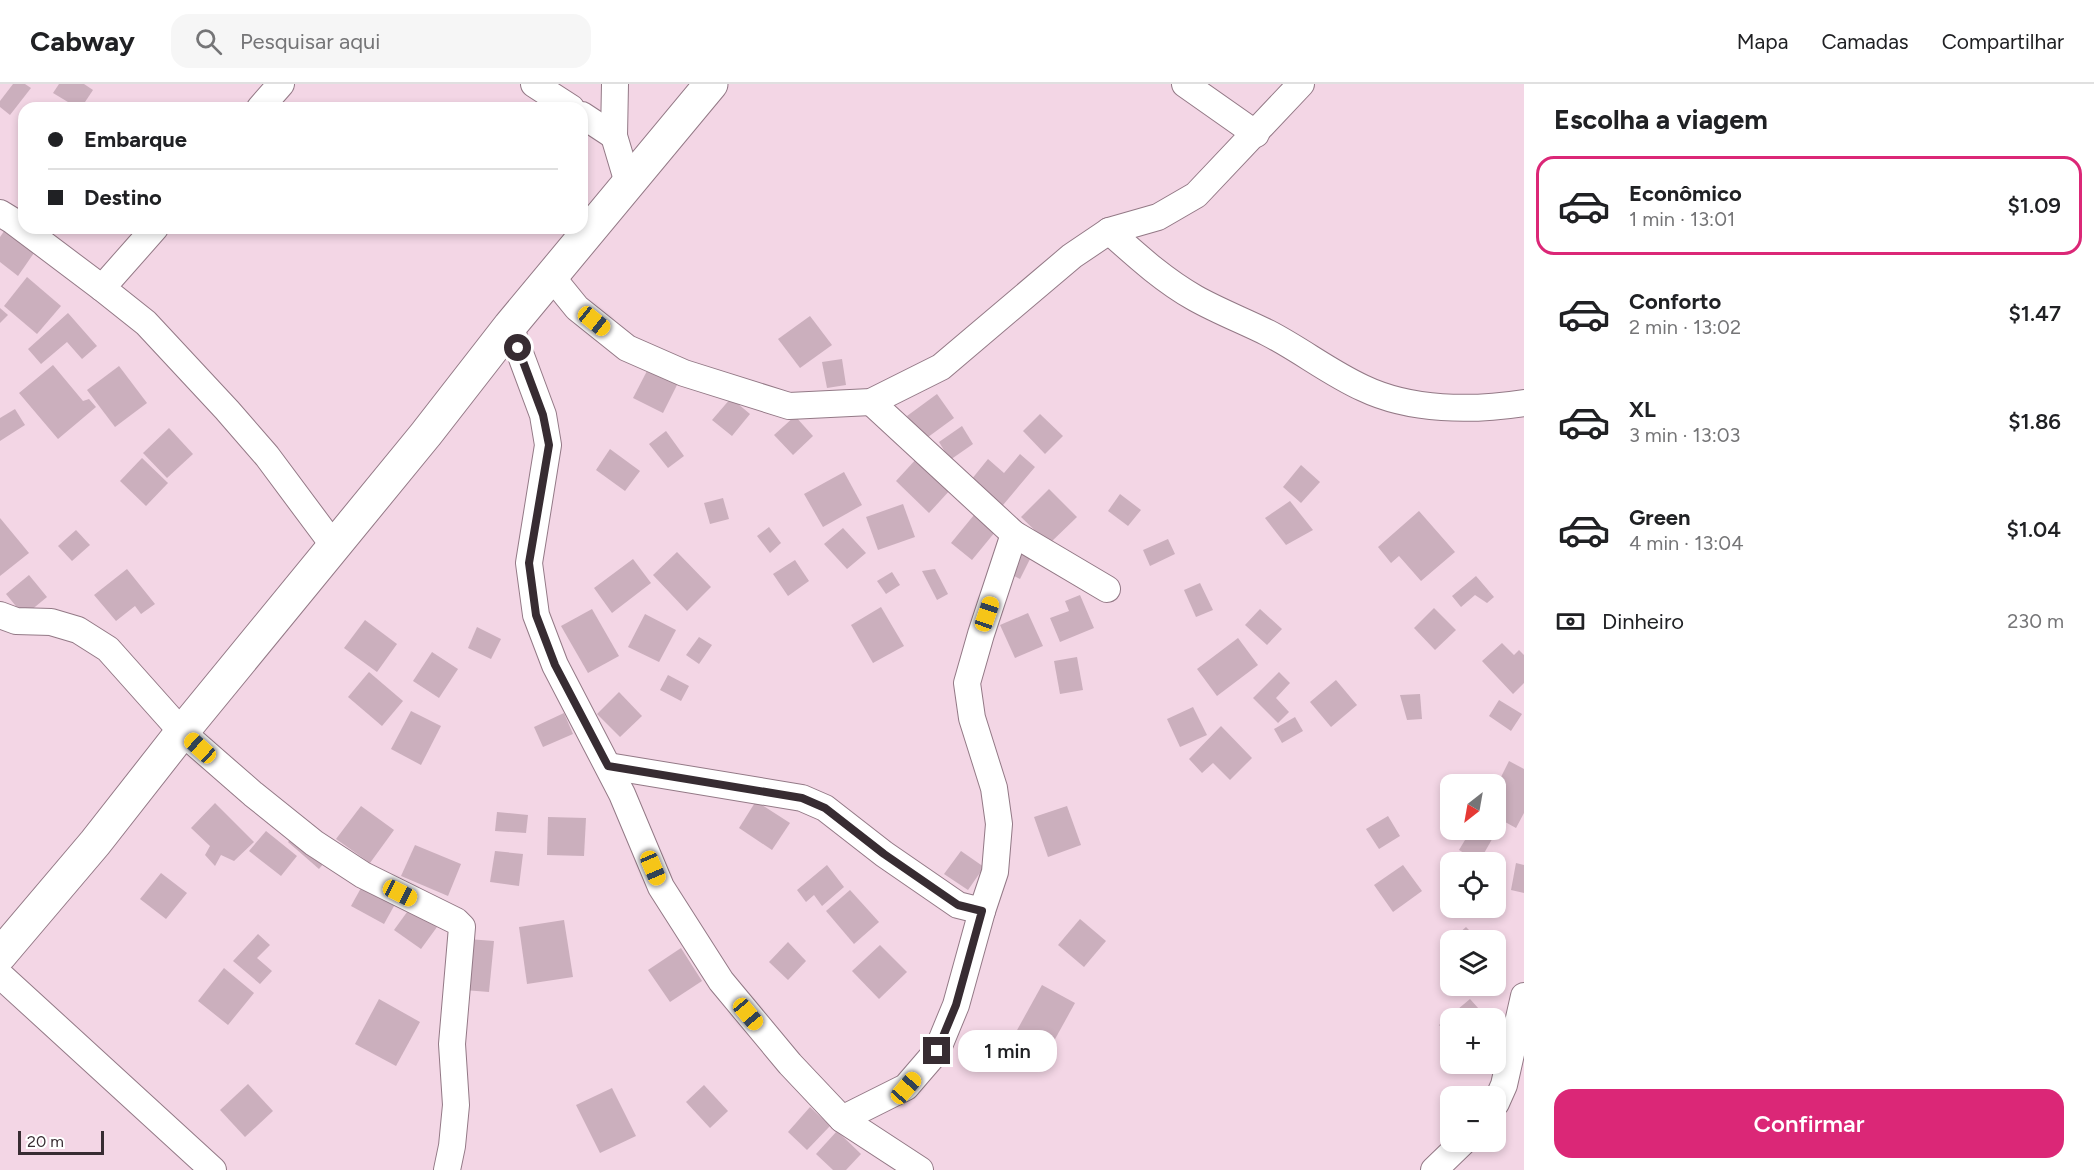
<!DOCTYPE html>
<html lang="pt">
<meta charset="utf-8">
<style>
:root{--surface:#fff;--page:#f6f6f6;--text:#202124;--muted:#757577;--line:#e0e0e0;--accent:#db2777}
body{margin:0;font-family:Figtree,sans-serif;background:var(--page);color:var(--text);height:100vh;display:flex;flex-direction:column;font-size:22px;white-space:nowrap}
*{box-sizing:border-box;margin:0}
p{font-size:20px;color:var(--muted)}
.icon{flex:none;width:33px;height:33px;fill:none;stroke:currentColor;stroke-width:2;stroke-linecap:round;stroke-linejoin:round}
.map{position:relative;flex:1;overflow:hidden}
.details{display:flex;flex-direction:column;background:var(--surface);width:570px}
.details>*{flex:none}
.banner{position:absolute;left:18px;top:18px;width:570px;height:132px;border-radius:18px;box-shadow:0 3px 9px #0003;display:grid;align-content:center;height:132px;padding:0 30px;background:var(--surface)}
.needle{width:39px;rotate:211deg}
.buttons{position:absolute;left:1440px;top:690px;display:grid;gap:12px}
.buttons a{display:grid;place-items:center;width:66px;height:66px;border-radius:12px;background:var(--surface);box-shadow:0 3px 9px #0003;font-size:30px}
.scale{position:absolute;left:18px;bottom:15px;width:86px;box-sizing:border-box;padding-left:6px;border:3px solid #372c32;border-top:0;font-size:16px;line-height:21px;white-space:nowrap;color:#372c32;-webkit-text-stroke:4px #fff;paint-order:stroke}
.end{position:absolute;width:27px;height:27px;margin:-14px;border:8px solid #372c32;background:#fff;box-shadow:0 0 0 3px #fff}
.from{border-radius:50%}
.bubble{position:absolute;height:42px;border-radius:18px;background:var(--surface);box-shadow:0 3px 9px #0003;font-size:20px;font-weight:600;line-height:42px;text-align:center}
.car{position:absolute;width:18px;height:36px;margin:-18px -9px;border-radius:8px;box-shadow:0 0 4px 2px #0007;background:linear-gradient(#f5c518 24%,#345 0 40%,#f5c518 0 76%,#345 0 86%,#f5c518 0)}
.banner b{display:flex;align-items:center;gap:21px;height:57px;font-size:22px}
.banner b+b{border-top:2px solid var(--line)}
.banner i{width:15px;height:15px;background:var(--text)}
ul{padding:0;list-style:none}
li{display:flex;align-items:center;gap:18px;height:99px;margin:0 12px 9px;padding:0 18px;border:3px solid transparent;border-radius:18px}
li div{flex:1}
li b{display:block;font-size:22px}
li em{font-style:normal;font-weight:600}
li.active{border-color:var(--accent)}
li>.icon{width:54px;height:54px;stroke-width:1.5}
h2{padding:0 30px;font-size:27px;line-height:72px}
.pay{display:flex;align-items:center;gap:15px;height:66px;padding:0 30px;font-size:22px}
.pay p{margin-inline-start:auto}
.primary-button{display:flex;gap:12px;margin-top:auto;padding:12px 30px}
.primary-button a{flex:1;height:69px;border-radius:18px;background:var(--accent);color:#fff;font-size:24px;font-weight:600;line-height:69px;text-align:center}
header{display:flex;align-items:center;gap:36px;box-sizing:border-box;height:84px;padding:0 30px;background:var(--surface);border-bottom:2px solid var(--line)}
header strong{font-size:28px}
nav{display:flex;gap:33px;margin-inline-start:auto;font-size:21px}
.search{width:420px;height:54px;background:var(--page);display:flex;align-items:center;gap:15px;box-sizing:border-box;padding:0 21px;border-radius:18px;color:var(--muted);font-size:22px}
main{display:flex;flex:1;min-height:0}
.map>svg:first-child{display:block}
.building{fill:#cbafbd}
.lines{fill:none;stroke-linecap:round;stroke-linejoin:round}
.minor-casing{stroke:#937986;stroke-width:28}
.secondary-casing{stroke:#937986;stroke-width:35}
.minor{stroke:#fff;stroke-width:26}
.secondary{stroke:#fff;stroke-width:33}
.route{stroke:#372c32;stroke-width:8}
</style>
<header>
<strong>Cabway</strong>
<div class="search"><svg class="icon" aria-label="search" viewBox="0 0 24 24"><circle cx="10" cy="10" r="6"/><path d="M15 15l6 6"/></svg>Pesquisar aqui</div>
<nav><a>Mapa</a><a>Camadas</a><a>Compartilhar</a></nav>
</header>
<main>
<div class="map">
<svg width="1524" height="1086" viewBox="0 0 1524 1086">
<rect width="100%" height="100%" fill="#f3d6e5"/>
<g class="building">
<path d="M13,0H25L31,4L10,31L0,23V17Z"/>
<path d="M59,0H84L93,6L81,24H78L53,9Z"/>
<path d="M9,140L36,166L18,192L0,178V153Z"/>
<path d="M27,193L61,222L37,250L4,222Z"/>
<path d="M0,224L8,231L0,239Z"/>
<path d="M68,229L97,262L82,275L67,258L41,280L28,265Z"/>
<path d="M810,232L832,261L800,284L778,255Z"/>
<path d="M842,275L846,301L827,304L822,278Z"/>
<path d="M53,281L83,317L89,315L96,323L58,355L19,309Z"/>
<path d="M119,282L147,319L115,343L87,306Z"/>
<path d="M648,285L678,299L663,329L633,314Z"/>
<path d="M937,310L954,334L924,356L907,332Z"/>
<path d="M731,314L750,330L732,352L712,336Z"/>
<path d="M15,325L25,341L0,357V334Z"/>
<path d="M1040,330L1063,352L1045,370L1023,347Z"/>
<path d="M795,332L813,352L793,371L774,351Z"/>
<path d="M962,342L973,360L950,376L939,358Z"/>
<path d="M169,344L193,370L167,394L143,369Z"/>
<path d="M666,347L684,372L668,384L649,360Z"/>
<path d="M610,365L640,387L625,407L596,386Z"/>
<path d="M1020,370L1035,383L998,427L967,401L988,375L1004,389Z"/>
<path d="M918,373L951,405L929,429L896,397Z"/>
<path d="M142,374L168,399L146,422L120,397Z"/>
<path d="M1301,381L1320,398L1301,419L1283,403Z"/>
<path d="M844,388L862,421L823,443L804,410Z"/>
<path d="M1049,405L1077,433L1049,460L1021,433Z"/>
<path d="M1120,410L1141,426L1128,442L1108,427Z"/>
<path d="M723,414L729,435L710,440L704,419Z"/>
<path d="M1290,417L1313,446L1286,461L1265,434Z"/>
<path d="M903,420L915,453L878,466L866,433Z"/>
<path d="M1419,427L1455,468L1421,497L1399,472L1391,479L1378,463Z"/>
<path d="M974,431L995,448L972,476L951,459Z"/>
<path d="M0,434L29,469L0,492Z"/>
<path d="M769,443L781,459L770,469L757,452Z"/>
<path d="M843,444L866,469L847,485L824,460Z"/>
<path d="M76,446L90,461L72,477L58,462Z"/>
<path d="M1168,455L1175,470L1150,482L1143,466Z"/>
<path d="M1016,462L1032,471L1020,495L1003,486Z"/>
<path d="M677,468L711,503L687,527L653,491Z"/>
<path d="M633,475L651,499L612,529L594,504Z"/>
<path d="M795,476L809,497L788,512L773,490Z"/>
<path d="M127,485L155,520L141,530L135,522L116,537L94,511Z"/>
<path d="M935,485L948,510L937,516L922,487Z"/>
<path d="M892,488L900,501L886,510L877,497Z"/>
<path d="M29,491L47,513L24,532L6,510Z"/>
<path d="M1476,492L1494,513L1487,519L1475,511L1461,523L1452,512Z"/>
<path d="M1200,499L1213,526L1196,533L1184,506Z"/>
<path d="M1080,511L1094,544L1060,558L1050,534L1069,527L1065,517Z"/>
<path d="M881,523L904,562L873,579L851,541Z"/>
<path d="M1434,524L1456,546L1435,566L1414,544Z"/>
<path d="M592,525L619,572L588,589L561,542Z"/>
<path d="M1260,525L1282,545L1267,561L1245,541Z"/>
<path d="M1028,529L1043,562L1015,574L1000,541Z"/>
<path d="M645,530L676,546L659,578L628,563Z"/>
<path d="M365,536L397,560L377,588L344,564Z"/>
<path d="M477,543L501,555L491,575L468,564Z"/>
<path d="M699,553L712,561L699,580L686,571Z"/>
<path d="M1238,554L1258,581L1217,612L1197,585Z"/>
<path d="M1502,559L1514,571L1519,566L1524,571V599L1513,610L1482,577Z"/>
<path d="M432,568L458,585L439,614L413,597Z"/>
<path d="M1077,573L1083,606L1060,610L1054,577Z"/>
<path d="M369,588L403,617L382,642L348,613Z"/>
<path d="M1279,588L1290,599L1276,614L1289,628L1278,639L1253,614Z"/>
<path d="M668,591L689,602L681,617L660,606Z"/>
<path d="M1336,596L1357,621L1331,643L1310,618Z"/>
<path d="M619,608L642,632L620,653L597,630Z"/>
<path d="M1420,610L1422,635L1407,636L1400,611Z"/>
<path d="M1499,616L1522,630L1511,647L1489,632Z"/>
<path d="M1193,623L1207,651L1180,663L1167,635Z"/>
<path d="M411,627L441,642L421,681L391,665Z"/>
<path d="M564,629L573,650L543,663L534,643Z"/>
<path d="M1295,633L1303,647L1282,659L1274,645Z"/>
<path d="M1221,642L1252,674L1230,696L1213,679L1202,689L1189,675Z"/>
<path d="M1509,677L1524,685V729L1516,744L1496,733V703Z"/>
<path d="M756,717L790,739L772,766L739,744Z"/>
<path d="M215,719L254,758L234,777L221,771L215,782L205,771L210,762L191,744Z"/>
<path d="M361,722L394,746L370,779L336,755Z"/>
<path d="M1067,722L1081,761L1048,773L1034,733Z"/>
<path d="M497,728L528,731L526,749L495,747Z"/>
<path d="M1388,732L1400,752L1379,765L1366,745Z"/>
<path d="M548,733L586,734L584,772L547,771Z"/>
<path d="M307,736L338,762L319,785L288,758Z"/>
<path d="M1471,746H1488L1495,750L1479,778L1459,766Z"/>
<path d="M266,747L297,772L281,792L249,767Z"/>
<path d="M415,761L461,780L448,812L401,792Z"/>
<path d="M495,767L523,770L519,802L490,798Z"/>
<path d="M961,767L984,783L968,806L944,790Z"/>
<path d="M1516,779L1524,781V809L1511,806Z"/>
<path d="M827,781L844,803L822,822L814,811L806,818L797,806Z"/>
<path d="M1403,781L1422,807L1393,828L1374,801Z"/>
<path d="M161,789L187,809L166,835L140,815Z"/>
<path d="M366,795L399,813L384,840L351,822Z"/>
<path d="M850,806L879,838L854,860L826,827Z"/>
<path d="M410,824L437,843L421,865L394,846Z"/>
<path d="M1080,835L1106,857L1084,883L1058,861Z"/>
<path d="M564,836L573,893L527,900L519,843Z"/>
<path d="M1466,843L1479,856H1451Z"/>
<path d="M258,850L270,861L257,874L272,887L260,900L233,877Z"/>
<path d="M468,855L494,857L489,908L464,906Z"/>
<path d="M1450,857V873L1442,865Z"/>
<path d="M788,858L806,877L788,896L769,878Z"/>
<path d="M880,861L907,888L879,915L852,887Z"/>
<path d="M681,864L702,897L670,918L648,886Z"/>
<path d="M224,884L254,909L228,941L198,917Z"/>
<path d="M1042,901L1075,919L1049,966L1016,948Z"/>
<path d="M379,915L420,938L396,982L355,960Z"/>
<path d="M1470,915L1487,934H1450V955L1439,941Z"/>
<path d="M248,1000L273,1027L245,1053L220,1026Z"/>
<path d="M704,1001L728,1027L710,1044L686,1018Z"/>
<path d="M612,1004L636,1052L600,1069L576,1021Z"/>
<path d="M810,1023L830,1042L807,1066L788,1048Z"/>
<path d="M837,1047L861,1070L846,1086H833L816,1070Z"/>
</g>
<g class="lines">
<g class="minor-casing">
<g id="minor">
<path d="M534,0L571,24"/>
<path d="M615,0L614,52L628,99"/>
<path d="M1185,0L1256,50"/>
<path d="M260,24L281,0"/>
<path d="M582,31L614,52"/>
<path d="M0,129L13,137L102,204"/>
<path d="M155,144L102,204L146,239L227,326L267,372L334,462"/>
<path d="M1109,147C1136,171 1163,196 1195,214C1218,227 1244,237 1268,249C1301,266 1330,289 1363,304C1411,327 1472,327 1524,319"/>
<path d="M551,192L577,224L627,264L684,289L789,322L871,318L941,283L1072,172L1109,147L1158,133L1196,111L1301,0"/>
<path d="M510,242L543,331L548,361L529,479L536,531L555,581L622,710L661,803L721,897L790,980L842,1035L920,1086"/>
<path d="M871,318L1014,450L1107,505"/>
<path d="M0,531L16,537L51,538L78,546L108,565L182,648L253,710L314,759L363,791L456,837L462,843L452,960L456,1021L452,1062L447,1086"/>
<path d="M608,682L802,714L825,724L884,770L958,821L982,827L995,788L999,740L994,704L972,634L967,599L981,550L1014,450"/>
<path d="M0,891L213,1086"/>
<path d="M1496,1019L1504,1001L1524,912"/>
<path d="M842,1035L906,1003L937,967L956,921L982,827"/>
<path d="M1434,1086L1463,1058"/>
</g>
</g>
<g class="secondary-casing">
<path id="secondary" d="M0,871L95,759L182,648L426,350L510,242L711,0"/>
</g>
<use href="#minor" class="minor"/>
<use href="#secondary" class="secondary"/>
</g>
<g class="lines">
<path class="route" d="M518,264L543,331L549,361L529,479L536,531L555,581L608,682L802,714L825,724L884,770L958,821L982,827L956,921L937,967"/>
</g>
</svg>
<div class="buttons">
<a><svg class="needle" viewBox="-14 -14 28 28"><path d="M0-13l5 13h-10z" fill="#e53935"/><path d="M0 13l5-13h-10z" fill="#757577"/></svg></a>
<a><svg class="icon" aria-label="locate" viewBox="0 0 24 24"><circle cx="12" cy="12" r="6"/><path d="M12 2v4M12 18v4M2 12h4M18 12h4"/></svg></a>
<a><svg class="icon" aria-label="layers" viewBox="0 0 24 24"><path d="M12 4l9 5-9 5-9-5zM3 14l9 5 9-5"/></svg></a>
<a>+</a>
<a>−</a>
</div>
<div class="scale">20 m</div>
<i class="end from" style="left:518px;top:264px"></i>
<i class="end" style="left:937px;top:967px"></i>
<div class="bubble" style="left:958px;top:946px;width:99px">1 min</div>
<i class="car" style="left:594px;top:237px;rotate:129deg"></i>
<i class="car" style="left:987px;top:530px;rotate:19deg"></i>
<i class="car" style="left:200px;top:664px;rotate:312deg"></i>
<i class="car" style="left:653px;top:784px;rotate:157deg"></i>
<i class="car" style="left:400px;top:809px;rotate:117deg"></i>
<i class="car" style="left:748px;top:930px;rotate:140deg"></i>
<i class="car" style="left:906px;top:1004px;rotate:41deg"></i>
<div class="banner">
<b><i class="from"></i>Embarque</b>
<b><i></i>Destino</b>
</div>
</div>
<section class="details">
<h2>Escolha a viagem</h2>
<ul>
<li class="active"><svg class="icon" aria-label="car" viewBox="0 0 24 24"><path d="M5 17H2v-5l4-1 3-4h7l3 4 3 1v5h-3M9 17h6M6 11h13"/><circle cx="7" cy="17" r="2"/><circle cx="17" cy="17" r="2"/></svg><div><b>Econômico</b><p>1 min · 13:01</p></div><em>$1.09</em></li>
<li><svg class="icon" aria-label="car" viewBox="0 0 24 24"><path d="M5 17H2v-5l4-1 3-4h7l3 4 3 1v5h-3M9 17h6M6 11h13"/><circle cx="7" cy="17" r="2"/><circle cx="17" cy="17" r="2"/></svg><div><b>Conforto</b><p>2 min · 13:02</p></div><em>$1.47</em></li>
<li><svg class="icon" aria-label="car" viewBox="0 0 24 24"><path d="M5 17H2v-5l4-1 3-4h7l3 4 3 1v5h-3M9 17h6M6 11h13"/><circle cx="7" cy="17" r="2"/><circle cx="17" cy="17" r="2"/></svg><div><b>XL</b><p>3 min · 13:03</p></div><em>$1.86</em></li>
<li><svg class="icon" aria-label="car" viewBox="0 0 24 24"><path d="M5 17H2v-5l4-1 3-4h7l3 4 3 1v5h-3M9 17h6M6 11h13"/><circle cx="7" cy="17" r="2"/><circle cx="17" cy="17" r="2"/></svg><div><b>Green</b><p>4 min · 13:04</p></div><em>$1.04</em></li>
</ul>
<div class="pay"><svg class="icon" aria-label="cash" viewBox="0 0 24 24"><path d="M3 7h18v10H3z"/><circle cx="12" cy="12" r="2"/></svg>Dinheiro<p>230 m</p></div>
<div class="primary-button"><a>Confirmar</a></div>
</section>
</main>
